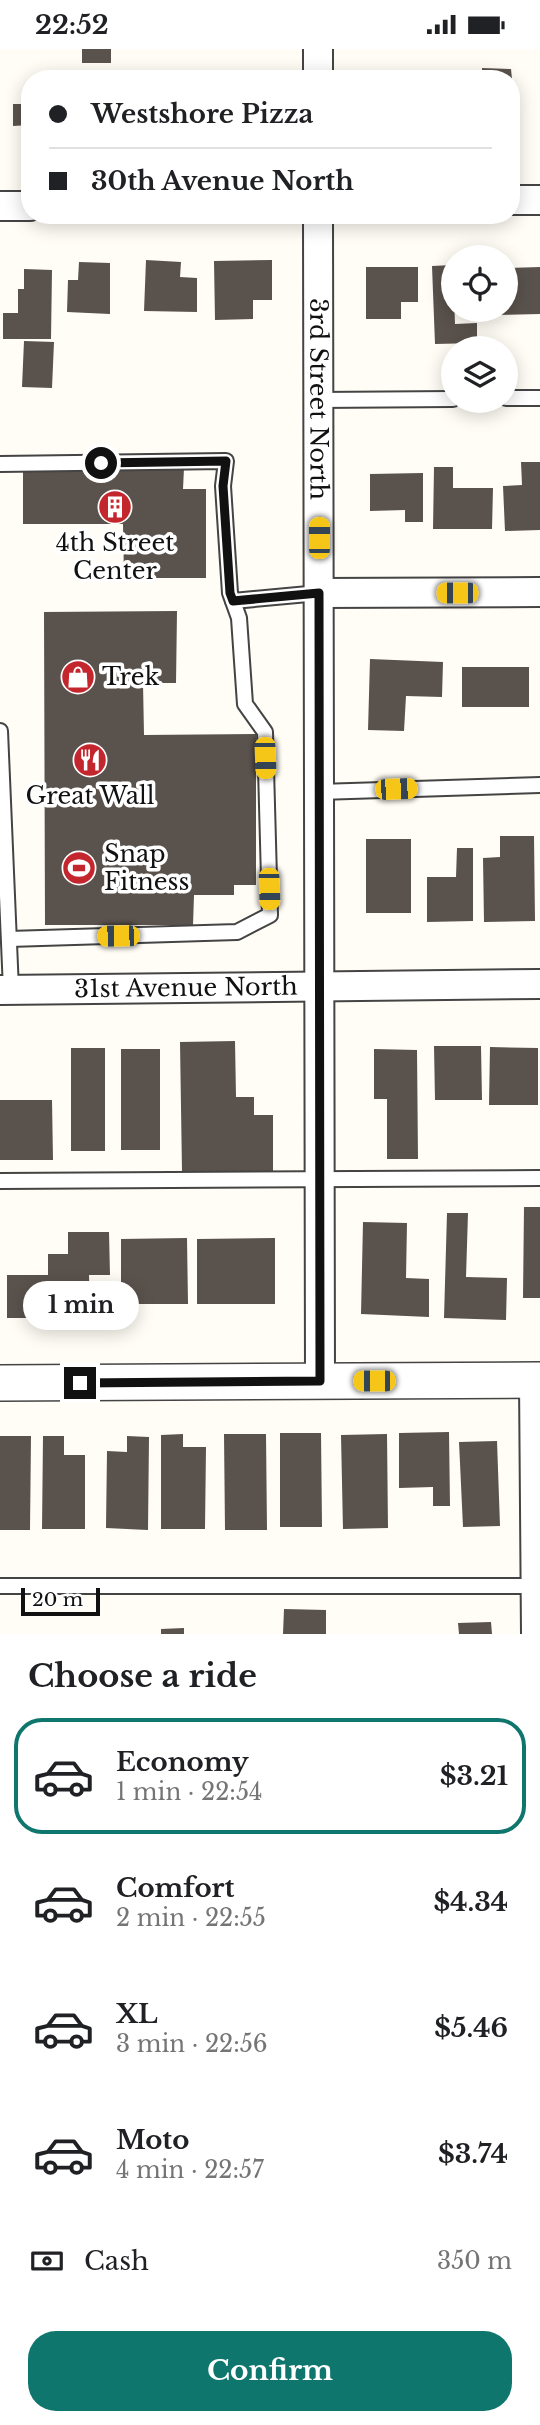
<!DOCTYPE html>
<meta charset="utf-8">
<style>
:root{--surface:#fff;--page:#f6f6f6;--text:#202124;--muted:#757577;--line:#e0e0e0;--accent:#0f766e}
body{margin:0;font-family:"Libre Baskerville",serif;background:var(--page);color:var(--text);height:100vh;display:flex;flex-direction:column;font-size:26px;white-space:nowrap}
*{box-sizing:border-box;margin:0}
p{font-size:23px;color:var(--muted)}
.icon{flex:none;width:38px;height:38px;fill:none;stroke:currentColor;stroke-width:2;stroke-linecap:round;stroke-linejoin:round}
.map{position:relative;height:1585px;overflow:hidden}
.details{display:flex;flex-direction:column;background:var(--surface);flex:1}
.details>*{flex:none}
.guide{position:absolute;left:21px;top:21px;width:499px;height:154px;border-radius:28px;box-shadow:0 4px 18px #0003;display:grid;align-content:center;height:154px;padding:0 28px;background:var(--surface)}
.tools{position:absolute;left:441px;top:196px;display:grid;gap:14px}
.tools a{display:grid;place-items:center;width:77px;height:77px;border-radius:50%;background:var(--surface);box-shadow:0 4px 18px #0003;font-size:35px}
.scale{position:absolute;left:21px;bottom:18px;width:79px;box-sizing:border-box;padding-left:7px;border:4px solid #111;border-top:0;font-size:19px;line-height:24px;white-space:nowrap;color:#111;-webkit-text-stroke:5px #fff;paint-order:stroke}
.end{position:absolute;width:32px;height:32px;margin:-16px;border:9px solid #111;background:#fff;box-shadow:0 0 0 4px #fff}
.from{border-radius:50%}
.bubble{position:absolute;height:49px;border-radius:24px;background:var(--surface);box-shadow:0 4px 18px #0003;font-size:23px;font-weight:800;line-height:49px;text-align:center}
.car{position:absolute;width:21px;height:42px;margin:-21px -10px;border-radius:9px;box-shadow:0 0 5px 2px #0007;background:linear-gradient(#f5c518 24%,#345 0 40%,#f5c518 0 76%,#345 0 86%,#f5c518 0)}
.guide b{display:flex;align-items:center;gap:24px;height:66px;font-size:26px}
.guide b+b{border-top:2px solid var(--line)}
.guide i{width:18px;height:18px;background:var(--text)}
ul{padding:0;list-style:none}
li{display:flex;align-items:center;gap:21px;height:116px;margin:0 14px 10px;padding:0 14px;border:4px solid transparent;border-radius:28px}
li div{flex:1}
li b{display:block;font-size:26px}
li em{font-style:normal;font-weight:800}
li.current{border-color:var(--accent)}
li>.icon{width:63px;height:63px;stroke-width:1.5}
h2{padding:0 28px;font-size:32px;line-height:84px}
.pay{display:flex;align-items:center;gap:18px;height:77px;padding:0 28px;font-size:26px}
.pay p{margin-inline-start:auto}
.primary-button{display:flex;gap:14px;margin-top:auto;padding:14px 28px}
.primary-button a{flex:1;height:80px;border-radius:28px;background:var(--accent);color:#fff;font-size:28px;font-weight:800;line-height:80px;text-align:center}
.status{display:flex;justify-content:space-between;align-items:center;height:49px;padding:0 35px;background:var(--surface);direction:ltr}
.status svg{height:19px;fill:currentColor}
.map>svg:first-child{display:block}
.building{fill:#5a524d}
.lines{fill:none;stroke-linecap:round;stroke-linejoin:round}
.service-casing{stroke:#444;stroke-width:18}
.minor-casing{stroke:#444;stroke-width:32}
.tertiary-casing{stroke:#444;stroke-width:38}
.service{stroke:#fff;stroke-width:14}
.minor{stroke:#fff;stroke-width:28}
.tertiary{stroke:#fff;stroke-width:35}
.route{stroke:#111;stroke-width:9}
.labels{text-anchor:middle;stroke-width:7;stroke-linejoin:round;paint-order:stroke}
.street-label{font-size:24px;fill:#111;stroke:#fff}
.poi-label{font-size:24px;fill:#111;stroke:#fff}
</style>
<div class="status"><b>22:52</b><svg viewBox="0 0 49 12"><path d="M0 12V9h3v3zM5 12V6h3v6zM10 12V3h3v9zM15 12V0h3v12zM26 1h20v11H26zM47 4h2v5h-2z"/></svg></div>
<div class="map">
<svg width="540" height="1585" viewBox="0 0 540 1585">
<rect width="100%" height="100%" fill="#fffdf5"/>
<g class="building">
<rect x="82" y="0" width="29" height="14"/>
<path d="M482,19L511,20L512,30H482Z"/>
<rect x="149" y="23" width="19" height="7"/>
<path d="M13,55H30V76L13,77Z"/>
<path d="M146,211L181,213L180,228L197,229V263L144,262Z"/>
<path d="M272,211V251H253V270L215,271L214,212Z"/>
<path d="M79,213L110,214V265L67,263L68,231H78Z"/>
<path d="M453,216L455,275L477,274V294L435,295L432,217Z"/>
<path d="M366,218H418V253H401V270H366Z"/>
<path d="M540,218V265L495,266V261H506V219Z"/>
<path d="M24,220L52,221L51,290H3V264H18V240H24Z"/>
<path d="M24,292L54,293L52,339L22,338Z"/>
<path d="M521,413H540V481L505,482L503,437L522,436Z"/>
<path d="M23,418L184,419L183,440H206V529H124L123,475H23Z"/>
<path d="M434,418H453V439H493L492,480H433Z"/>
<path d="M423,424V473H405V461L370,462V425Z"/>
<path d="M177,562L176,634H143L144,686L256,685V836H234V846H194L193,876H45L44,563Z"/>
<path d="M370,610L443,613L442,648L406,647L404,682L368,681Z"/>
<rect x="462" y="618" width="67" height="40"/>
<path d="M500,787H534L535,872L484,873L483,809L500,808Z"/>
<rect x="366" y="790" width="45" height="74"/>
<path d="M457,799H473V872L427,873V828H456Z"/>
<path d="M235,992L236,1048H254V1066H273V1122L182,1123L180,993Z"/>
<path d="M434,997H481L482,1051H435Z"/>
<path d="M490,998L538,999V1056H489Z"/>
<rect x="71" y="999" width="34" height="103"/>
<rect x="121" y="1000" width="39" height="101"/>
<path d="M374,1000L417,1001L418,1110H387V1050H374Z"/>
<path d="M0,1051H52L53,1111H0Z"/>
<path d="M524,1158H540V1249H523Z"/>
<path d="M447,1164H468L466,1228L507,1229L506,1271L444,1269Z"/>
<path d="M363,1173L407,1174L406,1229L429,1230V1268L361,1265Z"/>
<path d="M68,1183H109L110,1226H89L90,1269H7V1226H48V1205H68Z"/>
<path d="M187,1189L188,1255H121V1190Z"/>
<path d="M275,1189V1255H197V1190Z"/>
<path d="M449,1383L450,1457H433V1438L399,1439V1384Z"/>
<path d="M280,1384H321L322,1478H280Z"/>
<path d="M183,1385V1398H206L205,1480H161V1386Z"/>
<path d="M224,1385H266L267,1481H225Z"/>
<path d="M387,1385L388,1479L343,1480L341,1386Z"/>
<path d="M0,1387H31L30,1481H0Z"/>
<path d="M43,1387H64V1406H85V1480H42Z"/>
<path d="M127,1387L149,1388L148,1481L106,1479L107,1402L127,1403Z"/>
<path d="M497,1392L500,1477L463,1478L459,1393Z"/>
<path d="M284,1560L326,1561V1585H283Z"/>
<path d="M491,1573L492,1585H459L458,1574Z"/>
<path d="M184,1579V1585H161V1580Z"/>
</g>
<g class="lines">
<g class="service-casing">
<g id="service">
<path d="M506,349H540"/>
<path d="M318,351L453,350"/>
<path d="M0,415L226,412L223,437L230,544L239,569L245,655L265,683L270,866L237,883L9,890"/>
<path d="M233,552L319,544"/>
<path d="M0,682L11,941"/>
<path d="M319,743L540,736"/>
<path d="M0,1132L540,1129"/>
<path d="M0,1537H539"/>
</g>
</g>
<g class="minor-casing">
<g id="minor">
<path d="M318,0V30"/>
<path d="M511,151H540"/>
<path d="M0,157H30"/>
<path id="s1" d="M318,166L320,1332"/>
<path d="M319,544L540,543"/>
<path id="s2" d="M0,941L540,935"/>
<path d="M534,1331L536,1585"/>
</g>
</g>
<g class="tertiary-casing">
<path id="tertiary" d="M0,1334L540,1331"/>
</g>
<use href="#service" class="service"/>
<use href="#minor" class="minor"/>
<use href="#tertiary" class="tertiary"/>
</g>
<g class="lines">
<path class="route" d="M80,1334L320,1332L319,544L233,552L230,544L223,437L226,412L101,414"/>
</g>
<defs>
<g id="building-disc" transform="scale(1.75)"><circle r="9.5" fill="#c4262e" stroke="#fff"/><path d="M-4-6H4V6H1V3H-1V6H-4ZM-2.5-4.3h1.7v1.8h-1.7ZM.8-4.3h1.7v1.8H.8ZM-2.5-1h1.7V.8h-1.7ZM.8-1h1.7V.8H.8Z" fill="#fff"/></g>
<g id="shop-disc" transform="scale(1.75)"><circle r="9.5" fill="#c4262e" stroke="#fff"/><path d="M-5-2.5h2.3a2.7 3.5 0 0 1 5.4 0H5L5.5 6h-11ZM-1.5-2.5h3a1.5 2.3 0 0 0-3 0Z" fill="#fff"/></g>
<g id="restaurant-disc" transform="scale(1.75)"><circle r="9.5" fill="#c4262e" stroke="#fff"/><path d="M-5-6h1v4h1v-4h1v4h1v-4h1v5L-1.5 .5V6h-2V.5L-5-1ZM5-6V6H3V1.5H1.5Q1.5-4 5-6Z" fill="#fff"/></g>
<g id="stadium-disc" transform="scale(1.75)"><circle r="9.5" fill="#c4262e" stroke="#fff"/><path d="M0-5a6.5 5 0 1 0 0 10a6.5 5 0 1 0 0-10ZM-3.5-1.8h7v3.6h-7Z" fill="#fff"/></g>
</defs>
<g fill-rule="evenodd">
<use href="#building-disc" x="115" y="458"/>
<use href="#shop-disc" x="78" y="628"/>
<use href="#restaurant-disc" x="90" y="711"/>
<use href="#stadium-disc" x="79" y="819"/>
</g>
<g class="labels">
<g class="street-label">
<text dy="8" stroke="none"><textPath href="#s1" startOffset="184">3rd Street North</textPath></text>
<text dy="8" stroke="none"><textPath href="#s2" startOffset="186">31st Avenue North</textPath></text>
</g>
<g class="poi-label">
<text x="115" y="502">4th Street<tspan x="115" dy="28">Center</tspan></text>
<text x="102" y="636" text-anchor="start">Trek</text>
<text x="90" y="755">Great Wall</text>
<text x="104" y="813" text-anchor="start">Snap<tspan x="104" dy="28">Fitness</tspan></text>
</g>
</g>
</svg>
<div class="tools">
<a><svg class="icon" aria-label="locate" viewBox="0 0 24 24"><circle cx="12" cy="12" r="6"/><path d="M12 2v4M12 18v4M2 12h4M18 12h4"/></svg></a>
<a><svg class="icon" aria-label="layers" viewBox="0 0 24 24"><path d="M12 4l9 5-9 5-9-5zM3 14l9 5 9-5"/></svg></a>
</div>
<div class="scale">20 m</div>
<i class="end from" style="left:101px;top:414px"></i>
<i class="end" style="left:80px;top:1334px"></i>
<div class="bubble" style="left:23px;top:1232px;width:116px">1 min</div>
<i class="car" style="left:319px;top:489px;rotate:0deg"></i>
<i class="car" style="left:457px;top:544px;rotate:270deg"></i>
<i class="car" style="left:265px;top:709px;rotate:178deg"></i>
<i class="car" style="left:396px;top:740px;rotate:88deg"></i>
<i class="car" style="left:269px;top:840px;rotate:178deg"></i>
<i class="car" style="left:118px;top:887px;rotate:269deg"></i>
<i class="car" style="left:374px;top:1332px;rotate:270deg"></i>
<div class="guide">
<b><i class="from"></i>Westshore Pizza</b>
<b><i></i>30th Avenue North</b>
</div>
</div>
<section class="details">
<h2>Choose a ride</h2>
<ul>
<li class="current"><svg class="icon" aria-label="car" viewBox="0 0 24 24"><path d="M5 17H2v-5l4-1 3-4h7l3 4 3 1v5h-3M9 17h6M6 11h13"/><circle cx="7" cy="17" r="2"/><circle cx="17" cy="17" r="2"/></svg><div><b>Economy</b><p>1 min · 22:54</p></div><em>$3.21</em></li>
<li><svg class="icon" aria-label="car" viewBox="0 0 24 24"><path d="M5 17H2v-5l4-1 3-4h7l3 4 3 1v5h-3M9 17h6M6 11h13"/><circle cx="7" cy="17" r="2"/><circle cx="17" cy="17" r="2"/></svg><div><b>Comfort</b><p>2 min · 22:55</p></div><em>$4.34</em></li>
<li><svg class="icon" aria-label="car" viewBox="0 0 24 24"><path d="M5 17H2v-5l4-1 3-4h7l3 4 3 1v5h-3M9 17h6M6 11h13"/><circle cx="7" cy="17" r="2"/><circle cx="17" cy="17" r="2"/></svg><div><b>XL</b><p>3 min · 22:56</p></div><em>$5.46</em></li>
<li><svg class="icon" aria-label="car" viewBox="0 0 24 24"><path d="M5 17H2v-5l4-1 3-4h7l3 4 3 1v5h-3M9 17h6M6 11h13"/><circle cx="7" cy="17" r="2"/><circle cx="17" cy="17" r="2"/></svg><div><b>Moto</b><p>4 min · 22:57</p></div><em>$3.74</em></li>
</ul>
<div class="pay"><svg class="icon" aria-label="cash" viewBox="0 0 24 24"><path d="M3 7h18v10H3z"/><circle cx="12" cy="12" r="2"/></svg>Cash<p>350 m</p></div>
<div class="primary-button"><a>Confirm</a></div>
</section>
